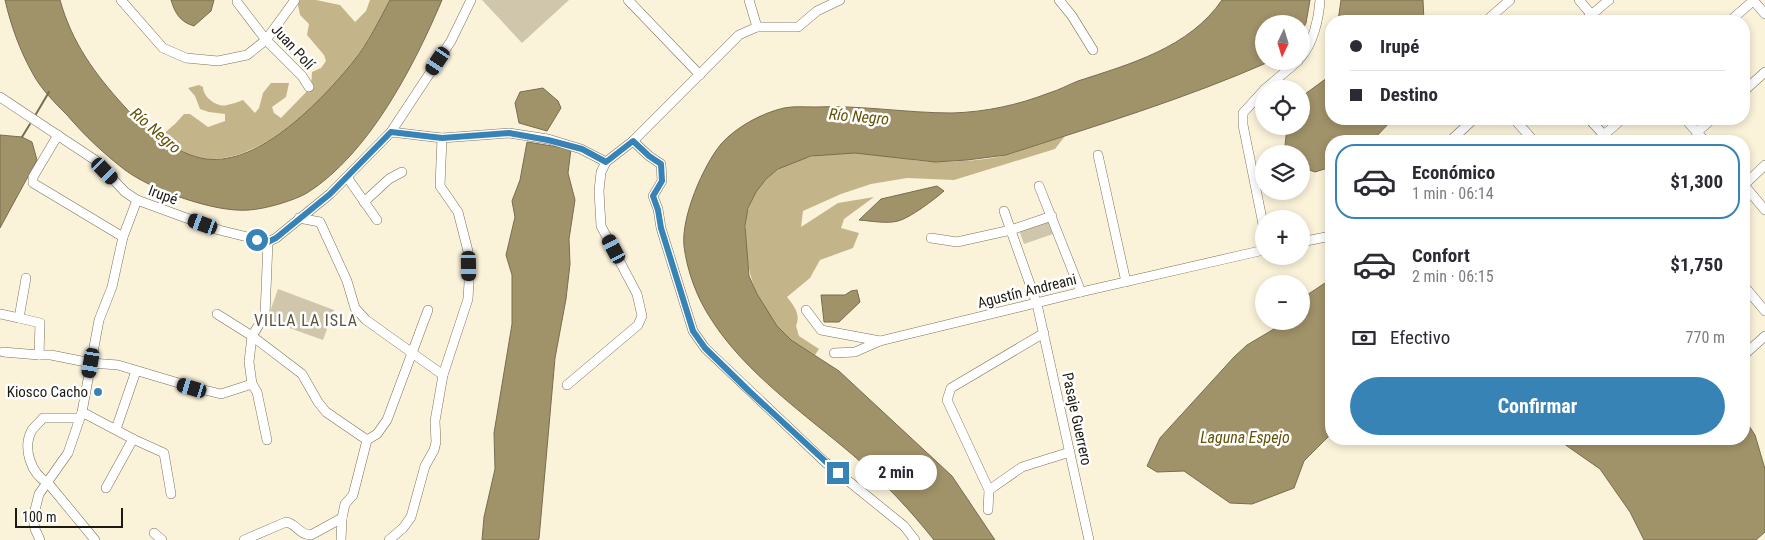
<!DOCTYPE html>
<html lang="es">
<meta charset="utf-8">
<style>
:root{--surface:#fff;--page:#f2f2f3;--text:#2b2b33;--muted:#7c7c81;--line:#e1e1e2;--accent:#3783b6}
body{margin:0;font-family:"Roboto Condensed",sans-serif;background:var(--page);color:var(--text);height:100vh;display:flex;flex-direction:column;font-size:19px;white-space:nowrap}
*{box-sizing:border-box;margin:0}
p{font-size:16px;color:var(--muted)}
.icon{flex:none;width:28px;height:28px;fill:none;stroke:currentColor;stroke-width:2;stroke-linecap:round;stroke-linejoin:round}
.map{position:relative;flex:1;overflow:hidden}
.drawer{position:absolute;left:1325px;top:135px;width:425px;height:310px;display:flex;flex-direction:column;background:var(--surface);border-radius:20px;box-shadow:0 2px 8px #0003}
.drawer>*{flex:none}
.top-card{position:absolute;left:1325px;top:15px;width:425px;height:110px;border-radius:20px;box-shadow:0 2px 8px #0003;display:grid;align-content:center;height:110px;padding:0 25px;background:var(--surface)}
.needle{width:32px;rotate:184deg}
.fabs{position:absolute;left:1255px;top:15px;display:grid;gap:10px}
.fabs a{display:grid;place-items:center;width:55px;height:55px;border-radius:50%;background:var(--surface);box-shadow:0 2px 8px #0003;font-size:25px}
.scale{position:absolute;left:15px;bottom:12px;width:108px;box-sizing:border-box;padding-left:5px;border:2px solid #1c1a11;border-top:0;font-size:14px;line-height:18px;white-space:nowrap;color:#1c1a11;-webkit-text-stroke:4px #fff;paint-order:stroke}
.end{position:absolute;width:22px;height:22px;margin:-11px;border:6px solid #3783b6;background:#fff;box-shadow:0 0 0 2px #fff}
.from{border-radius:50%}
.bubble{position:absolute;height:35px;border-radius:18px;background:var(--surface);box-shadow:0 2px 8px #0003;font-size:16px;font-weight:700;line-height:35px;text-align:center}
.car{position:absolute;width:15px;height:30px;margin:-15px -8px;border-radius:6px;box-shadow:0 0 4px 1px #0007;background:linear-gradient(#222 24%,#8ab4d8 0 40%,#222 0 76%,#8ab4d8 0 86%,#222 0)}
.top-card b{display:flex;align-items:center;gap:18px;height:48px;font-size:19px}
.top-card b+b{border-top:1px solid var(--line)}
.top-card i{width:12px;height:12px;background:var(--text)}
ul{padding:9px 0 0;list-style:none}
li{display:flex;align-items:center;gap:15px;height:75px;margin:0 10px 8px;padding:0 15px;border:2px solid transparent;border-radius:20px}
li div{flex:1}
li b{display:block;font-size:19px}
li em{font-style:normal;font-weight:700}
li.current{border-color:var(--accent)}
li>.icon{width:45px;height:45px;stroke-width:1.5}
.pay{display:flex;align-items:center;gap:12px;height:55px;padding:0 25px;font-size:19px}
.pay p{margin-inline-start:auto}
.button{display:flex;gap:10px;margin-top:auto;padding:10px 25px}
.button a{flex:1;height:58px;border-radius:30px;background:var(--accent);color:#fff;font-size:20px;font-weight:700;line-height:58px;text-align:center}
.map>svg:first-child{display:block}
.green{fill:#cfc6ac}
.forest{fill:#c3b48a}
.water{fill:#a09269;stroke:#786e4f}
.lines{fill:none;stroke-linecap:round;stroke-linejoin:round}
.stream{stroke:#786e4f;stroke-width:2}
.street-casing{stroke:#7a725d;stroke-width:10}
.street{stroke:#fff;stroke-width:9}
.route{stroke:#3783b6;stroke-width:6}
.poi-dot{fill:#3783b6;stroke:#fff;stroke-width:2}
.labels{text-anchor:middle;stroke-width:5;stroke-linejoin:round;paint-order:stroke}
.street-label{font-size:15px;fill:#1c1a11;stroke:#fff}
.poi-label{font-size:15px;fill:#1c1a11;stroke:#fff;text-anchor:end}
.water-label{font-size:16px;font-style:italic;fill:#665204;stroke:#fff}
.neighbourhood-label{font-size:16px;letter-spacing:1px;fill:#5a533e;stroke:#fff}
</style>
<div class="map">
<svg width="1765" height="540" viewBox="0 0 1765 540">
<rect width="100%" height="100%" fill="#fbf2da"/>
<g class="green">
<path d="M482,0H569L522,43Z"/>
<path d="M1049,220L1053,234L1024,244L1019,230Z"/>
<path d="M278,289L334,310L323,340L267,320Z"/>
</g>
<g class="forest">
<path d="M297,0H316L340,5L355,22L366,11L370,0H390C380,21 368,40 355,59C326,100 261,162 208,159C189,158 175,148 160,137L176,123L184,114H190L208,127L225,121V114L209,112L200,109L195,96L188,88L199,85L203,87C203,97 217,108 227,105C232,104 238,102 243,100L255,113L259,108L263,93L271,83H289L286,97L272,107L274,113L281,118L311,87L312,72L321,68L326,61L324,55L307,35L309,24L300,15Z"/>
<path d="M1065,136L1055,149L954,180L907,178L871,184L841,194L803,211L801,227L838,203L874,197L844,219L841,228L859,233L853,248L820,260L810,278L787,297C794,306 801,314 796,326L799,336L819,349L815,355C807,350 797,345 790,339C765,317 749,285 747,253C746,238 744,222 749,207C765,161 812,152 856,153C882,153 909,161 935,162C955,162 987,160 1007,155C1026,149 1045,142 1065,136Z"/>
</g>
<g class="water">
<path d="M5,0H60C72,43 95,74 124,106C144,128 176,155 206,159C260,166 322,100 353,62C368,43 379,21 390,0H442C414,66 369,154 307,193C293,201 265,209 249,210C215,213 152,190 125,170C104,154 84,135 67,115C55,103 41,89 33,74C20,51 11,26 5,0Z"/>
<path d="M171,0H214L211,11L194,26C180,22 175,13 171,0Z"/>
<path d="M1222,0H1310L1306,23L1301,33V24H1264V61H1271C1185,99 1095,126 1006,155L967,160L935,162L855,153L811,156L778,169L766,179L756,192L748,208L745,226L749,276L757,294L777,326L791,340L839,371L952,476L995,540H934C910,510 884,482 854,456C806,415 745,373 711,319C697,298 687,271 684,246C681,217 703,166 721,144C736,127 762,113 784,108C794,106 805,107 816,107C861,105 906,113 952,113C986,112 1018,105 1049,93C1059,90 1068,85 1078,81C1130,64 1189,48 1222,0Z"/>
<path d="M1341,0H1423L1424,21H1338Z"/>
<path d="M1331,75V119H1393L1372,141H1331V167L1315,172L1301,167V154H1284L1287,128V126H1301V97Z"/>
<path d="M543,88L558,101L561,108L547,131L519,123L515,103L520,92Z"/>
<path d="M0,135L22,137L32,142L37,160L0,228Z"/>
<path d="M527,142L571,149L568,173L575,200L569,239L570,264L566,299L555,358L539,539L538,540H482L484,517L495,469L494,433L512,324V275L506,255L515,217L512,201L520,180Z"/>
<path d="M937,186L944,191C935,199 910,218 898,221C886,224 872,221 859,220L881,199Z"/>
<path d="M1331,279V434L1304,461L1294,488L1252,504L1230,503L1184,471L1157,472L1147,466L1160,438L1234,357L1247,345L1279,326L1284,321H1301V302L1307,295Z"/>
<path d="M857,290L860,302L839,322H824L821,295H845L851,291Z"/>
<path d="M1744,418L1755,435L1765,469V532L1756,540H1644L1630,512L1600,469L1557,439H1744Z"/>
</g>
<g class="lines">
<g class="stream">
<path d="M36,114L49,92"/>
<path d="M22,137L30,124"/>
</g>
<g class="street-casing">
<g id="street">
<path d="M121,0L163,48L186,58L218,61L247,55L266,40L295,0"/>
<path d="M628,0L700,75"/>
<path d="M749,0L757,27"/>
<path d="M1059,0L1072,16L1093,50"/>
<path d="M1579,0L1597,21"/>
<path d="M1753,0L1765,14"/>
<path d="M237,2L266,40L302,76L309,87"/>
<path d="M1486,21L1510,0"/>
<path d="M1584,21L1609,0"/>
<path d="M1730,21L1754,0"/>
<path d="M1301,57C1313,44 1319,18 1320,0"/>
<path d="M1265,89L1298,61"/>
<path d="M1264,90L1243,113V125L1264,229"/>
<path d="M1744,91L1765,72"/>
<path d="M0,97L95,160L125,192L137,200L219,230L268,242L276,238L330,194L391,132L451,41L471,0"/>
<path d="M1514,119L1534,141"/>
<path d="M1589,119L1604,135"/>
<path d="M1685,119L1705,141"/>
<path d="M391,132L442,138L509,133L548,139L581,149L606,162L633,141L739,35L757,27H798L817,11L840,0"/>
<path d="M58,135L33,177V183L123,237"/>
<path d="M633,141L649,156L661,164L662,181L653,196L658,209L661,228L693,331L705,348L825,462L904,526L915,540"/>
<path d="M1450,141L1474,119"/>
<path d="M1597,141L1622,119"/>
<path d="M1696,141L1697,132L1712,119"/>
<path d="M1098,155L1126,282"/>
<path d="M347,177L377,220"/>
<path d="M1744,185L1765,210"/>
<path d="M1744,185L1765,165"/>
<path d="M1039,186L1081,292"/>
<path d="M364,202L389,179L402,172"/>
<path d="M1004,211L1037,304L1089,540"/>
<path d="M299,218L320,222L347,281L355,308L366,320L443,375"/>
<path d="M931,238L957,242L1011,230L1052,216"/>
<path d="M1301,242L1331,236"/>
<path d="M26,278L19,318L40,323L39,355"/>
<path d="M1744,286L1765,311"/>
<path d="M806,310L821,330L880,341L1081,292L1264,250"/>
<path d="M0,314L19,318"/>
<path d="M217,314L252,336L302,374L318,402L326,412L367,440"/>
<path d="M3,352L39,355H51L91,363L118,365L192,387L221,394L252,384"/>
<path d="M834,353L855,352L880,341"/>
<path d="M1744,355L1765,336"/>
<path d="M567,385L638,325L642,316L637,294L601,226L599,191L601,172L606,162"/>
<path d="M82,412L133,439L164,453L171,494"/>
<path d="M80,418H43C40,422 35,426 32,430C22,448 31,474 48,483L95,540"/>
<path d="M116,429L136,371"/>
<path d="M267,440L257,392L252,384L249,362L252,336L265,315L268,242"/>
<path d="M106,488L133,439"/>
<path d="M989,490L1022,467L1070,452"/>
<path d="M988,510L989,490L947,400L951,388L1044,333"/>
<path d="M154,533L162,540"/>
<path d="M40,540L35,529L33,518L39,494L68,453L82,412L99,320L112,287L123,237L137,200"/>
<path d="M244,540L286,522C296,523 299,535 311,535L342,518"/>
<path d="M341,540L342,518L345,504L353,495L367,440L377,434L387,420L428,310"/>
<path d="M389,540L403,528L411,517L425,466L434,450L436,442L435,421L443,375L468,299L469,282L468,251L458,212L440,186L442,138"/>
</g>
</g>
<use href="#street" class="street"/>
</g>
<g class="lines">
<path class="route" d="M257,240L268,242L276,238L330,194L391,132L442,138L509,133L548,140L582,149L606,162L633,141L649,156L661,164L662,181L653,196L658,210L661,228L693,331L705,348L749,391L838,473"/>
</g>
<circle class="poi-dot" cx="98" cy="392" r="5"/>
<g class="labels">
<g class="street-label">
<text transform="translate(293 47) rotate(47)" y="5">Juan Polí</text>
<text transform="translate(163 195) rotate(20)" y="5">Irupé</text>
<text transform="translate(1027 291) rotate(-14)" y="5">Agustín Andreani</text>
<text transform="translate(1077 419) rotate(78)" y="5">Pasaje Guerrero</text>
</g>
<g class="poi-label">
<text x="88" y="397">Kiosco Cacho</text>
</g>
<g class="water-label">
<text transform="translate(859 116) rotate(5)" y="6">Río Negro</text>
<text transform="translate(156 130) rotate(41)" y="6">Río Negro</text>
<text x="1245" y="443">Laguna Espejo</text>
</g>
<g class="neighbourhood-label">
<text x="306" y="326">VILLA LA ISLA</text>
</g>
</g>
</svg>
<div class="fabs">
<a><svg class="needle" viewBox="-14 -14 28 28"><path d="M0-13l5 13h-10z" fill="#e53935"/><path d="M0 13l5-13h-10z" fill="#7c7c81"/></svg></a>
<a><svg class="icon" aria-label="locate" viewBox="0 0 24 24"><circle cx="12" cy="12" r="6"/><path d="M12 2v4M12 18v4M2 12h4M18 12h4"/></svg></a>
<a><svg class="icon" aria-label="layers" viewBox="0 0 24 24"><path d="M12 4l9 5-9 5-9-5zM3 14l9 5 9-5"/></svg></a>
<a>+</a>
<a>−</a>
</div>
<div class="scale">100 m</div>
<i class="end from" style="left:257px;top:240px"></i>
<i class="end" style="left:838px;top:473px"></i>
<div class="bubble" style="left:855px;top:455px;width:82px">2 min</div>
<i class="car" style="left:438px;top:61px;rotate:214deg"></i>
<i class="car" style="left:105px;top:171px;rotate:136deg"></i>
<i class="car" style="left:203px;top:224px;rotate:290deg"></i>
<i class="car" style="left:614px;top:249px;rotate:332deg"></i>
<i class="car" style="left:469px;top:266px;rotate:179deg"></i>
<i class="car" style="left:91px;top:363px;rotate:190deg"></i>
<i class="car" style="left:192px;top:388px;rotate:287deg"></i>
<div class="top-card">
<b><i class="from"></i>Irupé</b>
<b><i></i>Destino</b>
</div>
<section class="drawer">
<ul>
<li class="current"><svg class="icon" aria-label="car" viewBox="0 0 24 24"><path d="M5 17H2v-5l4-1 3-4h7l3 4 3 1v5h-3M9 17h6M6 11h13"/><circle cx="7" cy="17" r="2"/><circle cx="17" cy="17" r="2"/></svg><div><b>Económico</b><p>1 min · 06:14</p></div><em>$1,300</em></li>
<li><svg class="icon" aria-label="car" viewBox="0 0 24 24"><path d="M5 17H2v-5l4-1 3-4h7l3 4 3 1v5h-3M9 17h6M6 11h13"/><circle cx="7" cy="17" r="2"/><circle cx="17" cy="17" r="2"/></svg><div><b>Confort</b><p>2 min · 06:15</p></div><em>$1,750</em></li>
</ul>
<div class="pay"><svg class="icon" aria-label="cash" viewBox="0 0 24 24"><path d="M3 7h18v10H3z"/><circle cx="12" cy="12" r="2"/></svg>Efectivo<p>770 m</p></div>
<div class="button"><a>Confirmar</a></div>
</section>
</div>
